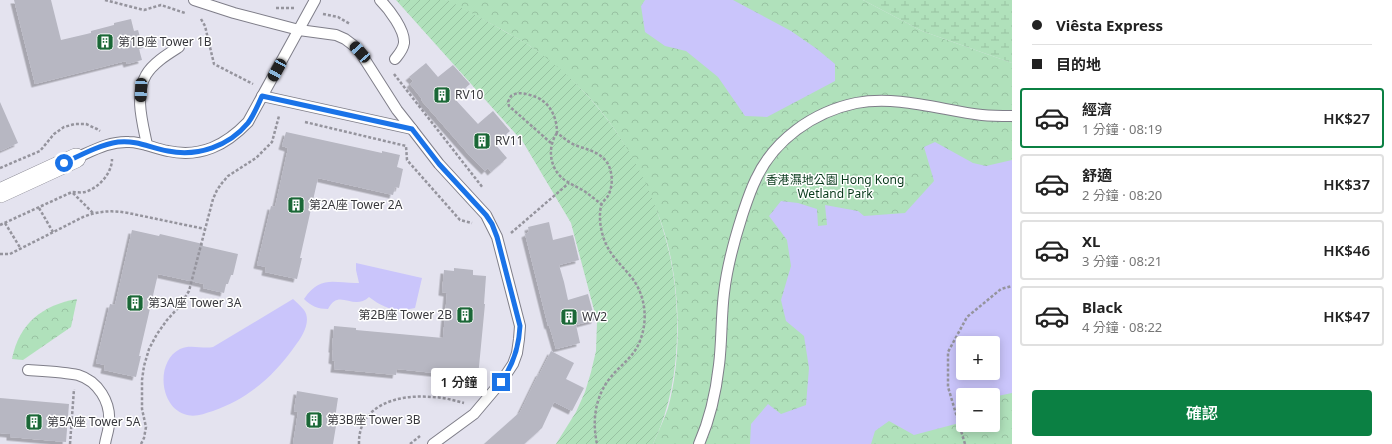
<!DOCTYPE html>
<html lang="zh-TW">
<meta charset="utf-8">
<style>
:root{--surface:#fff;--page:#f2f2f2;--text:#222;--muted:#767676;--line:#e0e0e0;--accent:#0b8043}
body{margin:0;font-family:"Noto Sans","Noto Sans TC",sans-serif;background:var(--page);color:var(--text);height:100vh;display:flex;flex-direction:column;font-size:15px;white-space:nowrap}
*{box-sizing:border-box;margin:0}
p{font-size:13px;color:var(--muted)}
.icon{flex:none;width:22px;height:22px;fill:none;stroke:currentColor;stroke-width:2;stroke-linecap:round;stroke-linejoin:round}
.map{position:relative;flex:1;overflow:hidden}
.panel{display:flex;flex-direction:column;background:var(--surface);width:380px}
.panel>*{flex:none}
.guide{display:grid;align-content:center;height:88px;padding:0 20px;background:var(--surface)}
.fabs{position:absolute;left:956px;top:336px;display:grid;gap:8px}
.fabs a{display:grid;place-items:center;width:44px;height:44px;border-radius:4px;background:var(--surface);box-shadow:0 2px 10px #0003;font-size:20px}
.end{position:absolute;width:18px;height:18px;margin:-9px;border:5px solid #1a73e8;background:#fff;box-shadow:0 0 0 2px #fff}
.from{border-radius:50%}
.bubble{position:absolute;height:28px;border-radius:4px;background:var(--surface);box-shadow:0 2px 10px #0003;font-size:13px;font-weight:600;line-height:28px;text-align:center}
.car{position:absolute;width:12px;height:24px;margin:-12px -6px;border-radius:5px;box-shadow:0 0 3px 1px #0007;background:linear-gradient(#222 24%,#8ab4d8 0 40%,#222 0 76%,#8ab4d8 0 86%,#222 0)}
.guide b{display:flex;align-items:center;gap:14px;height:38px;font-size:15px}
.guide b+b{border-top:1px solid var(--line)}
.guide i{width:10px;height:10px;background:var(--text)}
ul{padding:0;list-style:none}
li{display:flex;align-items:center;gap:12px;height:60px;margin:0 8px 6px;padding:0 12px;border:2px solid var(--line);border-radius:4px}
li div{flex:1}
li b{display:block;font-size:15px}
li em{font-style:normal;font-weight:600}
li.selected{border-color:var(--accent)}
li>.icon{width:36px;height:36px;stroke-width:1.5}
.cta{display:flex;gap:8px;margin-top:auto;padding:8px 20px}
.cta a{flex:1;height:46px;border-radius:4px;background:var(--accent);color:#fff;font-size:16px;font-weight:600;line-height:46px;text-align:center}
main{display:flex;flex:1;min-height:0}
.map>svg:first-child{display:block}
.forest{fill:url(#forest-crowns);fill-rule:evenodd}
.wetland{fill:url(#wetland-marsh)}
.garden{fill:url(#garden-furrows)}
.water{fill:#cac5fb;fill-rule:evenodd}
.building{fill:#b7b7c2;filter:url(#shadow)}
.lines{fill:none;stroke-linecap:round;stroke-linejoin:round}
.service-casing{stroke:#7f7e89;stroke-width:12}
.minor-casing{stroke:#7f7e89;stroke-width:20}
.path{stroke:#95949d;stroke-width:2.5;stroke-dasharray:3 2;stroke-linecap:butt}
.service{stroke:#fff;stroke-width:10}
.minor{stroke:#fff;stroke-width:19}
.route{stroke:#1a73e8;stroke-width:5}
.labels{text-anchor:middle;stroke-width:3;stroke-linejoin:round;paint-order:stroke}
.poi-label{font-size:12px;fill:#37373c;stroke:#fff;text-anchor:start}
.park-label{font-size:12px;fill:#08391a;stroke:#fff}
</style>
<main>
<div class="map">
<svg width="1012" height="444" viewBox="0 0 1012 444">
<defs>
<pattern id="forest-crowns" width="20" height="18" patternUnits="userSpaceOnUse"><rect width="20" height="18" fill="#b0e1bb"/><path d="M2 6a3 3 0 1 1 6 0M12 15a3 3 0 1 1 6 0" fill="none" stroke="#98c2a2"/></pattern>
<pattern id="wetland-marsh" width="20" height="14" patternUnits="userSpaceOnUse"><rect width="20" height="14" fill="#b0e1bb"/><path d="M1 5h8M5 5V1M11 12h8M15 12V8" fill="none" stroke="#98c2a2"/></pattern>
<pattern id="garden-furrows" width="10" height="10" patternUnits="userSpaceOnUse"><rect width="10" height="10" fill="#b0e1bb"/><path d="M-1 1l2-2M0 10L10 0M9 11l2-2" fill="none" stroke="#98c2a2"/></pattern>
<filter id="shadow"><feDropShadow dx="-3.5" dy="3.5" stdDeviation="0" flood-color="#0004"/></filter>
</defs>
<rect width="100%" height="100%" fill="#e4e3ef"/>
<g class="forest">
<path d="M445,0H863L922,31L1012,63V444H653C658,432 664,420 668,408C684,351 680,269 658,214C654,204 649,194 645,184C628,147 606,112 577,85C562,71 546,58 530,46C523,41 514,37 506,32C486,21 466,10 445,0ZM963,343H993V373H963ZM963,395H993V425H963Z"/>
<path d="M77,299L71,327L23,360L12,359C19,323 43,305 77,299Z"/>
</g>
<path class="wetland" d="M863,0H1012V63L922,31Z"/>
<path class="garden" d="M396,0C408,0 419,0 430,0C434,0 440,0 445,0C451,1 458,6 464,9C477,16 491,23 504,31C512,36 522,40 530,46C619,106 675,210 677,318C678,362 672,404 653,444H556L576,412L585,392L591,372L596,351L597,321L571,223L523,142Z"/>
<g class="water">
<path d="M645,0H733L791,31L817,49L835,64V81L767,117L745,116L718,77L686,51L665,46L645,32L641,6Z"/>
<path d="M935,142L973,163L986,166L1012,160V393L993,397V395H963V422L914,435L889,421L875,431L871,444H750L751,424L768,404L781,414L806,405L809,368L804,336L786,321L781,300L791,266L787,240L769,216L781,201L798,203L817,209L818,226L827,225L825,205L858,211L864,216L905,213L934,181L924,147ZM963,343H993V373H963Z"/>
<path d="M356,263L422,278L415,308C395,312 385,309 369,297C353,312 339,287 328,309C318,309 311,306 304,299C321,274 335,284 359,283L356,270Z"/>
<path d="M293,299C297,303 301,306 304,310C312,321 302,337 295,346C274,376 248,399 213,411C203,414 194,418 184,414C159,405 156,361 180,349C190,344 202,349 213,347Z"/>
</g>
<g class="building">
<path d="M14,0H51L61,40L91,33V31L114,25V23L131,19L134,31L138,30L143,48L139,49L142,60L127,64L126,61L35,84Z"/>
<path d="M426,63L438,77L453,65L470,84L454,98L478,124L493,111L510,131L495,144L507,158L491,172L488,168L485,171L471,157L421,100L422,99L410,84L413,81L409,77Z"/>
<path d="M0,102L18,143L0,151Z"/>
<path d="M286,132L382,153V151L400,155L397,167L403,169L399,188L395,187L393,195L318,178L300,258H302L297,279L265,272L266,267L257,265L271,206L275,207L288,148L282,146Z"/>
<path d="M549,222L553,240L573,235L579,260L559,265L564,282L568,300L588,294L595,320L576,325L580,343L556,349L549,325L548,326L525,234L529,232L528,227Z"/>
<path d="M132,230L159,236L160,234L203,244V246L238,254L233,275H231L228,284H226L224,293L203,288L204,284L158,274L139,356H141L136,377L104,370L105,365L96,363L110,304L115,305Z"/>
<path d="M454,268L473,270V275L486,276L484,304H485L478,377L469,376V382L449,380L450,376H443V374L397,369L396,375L334,369L335,361L332,360L333,349H332L334,326L356,328V330L443,338L447,293L442,292L444,270L454,271Z"/>
<path d="M551,351L574,363L566,379L584,388L572,411L554,402L542,428L524,444H484L520,412L539,373H540Z"/>
<path d="M297,391L338,398L334,425L336,426L333,444H293L298,412L294,411Z"/>
<path d="M0,398L69,404L66,442L10,437V434L0,433Z"/>
</g>
<g class="lines">
<g class="service-casing">
<g id="service">
<path d="M194,0L234,13L299,30L336,35L345,39L353,45L360,52L397,110L412,129L439,164L486,215L497,237L520,326L519,339L517,353L513,364L501,382L474,414L433,444"/>
<path d="M380,0C389,9 405,30 404,43C403,50 399,54 395,59"/>
<path d="M262,96L412,129"/>
<path d="M147,145C143,124 134,95 146,75C153,63 168,54 179,47"/>
<path d="M76,158C94,150 110,141 129,142C143,142 155,149 168,151C201,158 226,145 248,122L315,0"/>
<path d="M28,370C43,371 65,372 78,375C98,381 111,402 109,423C109,430 106,437 105,444"/>
<path d="M699,444C710,419 716,392 719,365C722,341 721,317 724,293C727,267 734,241 742,216C746,204 750,191 756,179C774,140 813,112 856,103C897,95 941,110 982,115C992,116 1002,116 1012,116"/>
</g>
</g>
<g class="minor-casing">
<path id="minor" d="M0,193L76,158"/>
</g>
<g class="path">
<path d="M105,0L144,10L161,5L185,13"/>
<path d="M276,8H295"/>
<path d="M323,14L338,17L350,24"/>
<path d="M201,19L205,26L214,64L253,84"/>
<path d="M394,74L483,188"/>
<path d="M305,122L406,146L407,160L460,220L472,223"/>
<path d="M557,133C548,146 549,164 560,176C567,183 576,186 584,191C590,195 596,200 601,204"/>
<path d="M551,143L509,106L508,102L511,96C517,92 523,93 530,95C548,99 557,115 557,133C563,137 568,142 575,145C587,150 600,151 608,164C613,174 613,186 608,196C606,199 602,202 601,206C599,215 600,227 603,236C608,254 621,264 632,278C645,295 648,318 641,338C635,357 621,364 610,378C595,397 592,421 597,444"/>
<path d="M0,168L40,151L54,134L64,127L75,124H86L97,129L100,131"/>
<path d="M73,193L93,213"/>
<path d="M39,208L53,232"/>
<path d="M5,223L21,249"/>
<path d="M0,225L72,192C76,192 81,193 85,192C99,188 112,173 112,159"/>
<path d="M511,233L569,183"/>
<path d="M0,254H10L83,217C98,211 112,210 128,213L205,229"/>
<path d="M70,444L74,389"/>
<path d="M141,444L144,438L146,427L142,409V380L144,366L149,349L157,334L167,320L179,307L189,291L213,199L217,190L222,183L228,176L256,158L272,142L279,116L280,117"/>
<path d="M359,444C358,405 398,394 431,397C442,397 453,400 464,403"/>
<path d="M410,444L420,436"/>
<path d="M965,444L948,387V352L967,317L1001,289L1012,286"/>
</g>
<use href="#service" class="service"/>
<use href="#minor" class="minor"/>
</g>
<g class="lines">
<path class="route" d="M64,163C81,155 99,145 118,142C138,140 150,148 168,151C198,157 229,146 248,123C254,115 258,105 262,96L412,129L439,164L486,215L492,224L497,237L520,326C519,347 514,364 501,382"/>
</g>
<defs>
<g id="building-square" transform="scale(0.9)"><rect x="-9" y="-9" width="18" height="18" rx="4" fill="#1a6736" stroke="#fff"/><path d="M-4-6H4V6H1V3H-1V6H-4ZM-2.5-4.3h1.7v1.8h-1.7ZM.8-4.3h1.7v1.8H.8ZM-2.5-1h1.7V.8h-1.7ZM.8-1h1.7V.8H.8Z" fill="#fff"/></g>
</defs>
<g fill-rule="evenodd">
<use href="#building-square" x="105" y="42"/>
<use href="#building-square" x="442" y="95"/>
<use href="#building-square" x="482" y="141"/>
<use href="#building-square" x="296" y="205"/>
<use href="#building-square" x="135" y="303"/>
<use href="#building-square" x="465" y="315"/>
<use href="#building-square" x="569" y="317"/>
<use href="#building-square" x="314" y="420"/>
<use href="#building-square" x="34" y="422"/>
</g>
<g class="labels">
<g class="poi-label">
<text x="118" y="46">第1B座 Tower 1B</text>
<text x="455" y="99">RV10</text>
<text x="495" y="145">RV11</text>
<text x="309" y="209">第2A座 Tower 2A</text>
<text x="148" y="307">第3A座 Tower 3A</text>
<text x="452" y="319" text-anchor="end">第2B座 Tower 2B</text>
<text x="582" y="321">WV2</text>
<text x="327" y="424">第3B座 Tower 3B</text>
<text x="47" y="426">第5A座 Tower 5A</text>
</g>
<g class="park-label">
<text x="835" y="184">香港濕地公園 Hong Kong<tspan x="835" dy="14">Wetland Park</tspan></text>
</g>
</g>
</svg>
<div class="fabs">
<a>+</a>
<a>−</a>
</div>
<i class="end from" style="left:64px;top:163px"></i>
<i class="end" style="left:501px;top:382px"></i>
<div class="bubble" style="left:431px;top:368px;width:56px">1 分鐘</div>
<i class="car" style="left:360px;top:52px;rotate:318deg"></i>
<i class="car" style="left:277px;top:70px;rotate:209deg"></i>
<i class="car" style="left:141px;top:90px;rotate:182deg"></i>
</div>
<section class="panel">
<div class="guide">
<b><i class="from"></i>Viêsta Express</b>
<b><i></i>目的地</b>
</div>
<ul>
<li class="selected"><svg class="icon" aria-label="car" viewBox="0 0 24 24"><path d="M5 17H2v-5l4-1 3-4h7l3 4 3 1v5h-3M9 17h6M6 11h13"/><circle cx="7" cy="17" r="2"/><circle cx="17" cy="17" r="2"/></svg><div><b>經濟</b><p>1 分鐘 · 08:19</p></div><em>HK$27</em></li>
<li><svg class="icon" aria-label="car" viewBox="0 0 24 24"><path d="M5 17H2v-5l4-1 3-4h7l3 4 3 1v5h-3M9 17h6M6 11h13"/><circle cx="7" cy="17" r="2"/><circle cx="17" cy="17" r="2"/></svg><div><b>舒適</b><p>2 分鐘 · 08:20</p></div><em>HK$37</em></li>
<li><svg class="icon" aria-label="car" viewBox="0 0 24 24"><path d="M5 17H2v-5l4-1 3-4h7l3 4 3 1v5h-3M9 17h6M6 11h13"/><circle cx="7" cy="17" r="2"/><circle cx="17" cy="17" r="2"/></svg><div><b>XL</b><p>3 分鐘 · 08:21</p></div><em>HK$46</em></li>
<li><svg class="icon" aria-label="car" viewBox="0 0 24 24"><path d="M5 17H2v-5l4-1 3-4h7l3 4 3 1v5h-3M9 17h6M6 11h13"/><circle cx="7" cy="17" r="2"/><circle cx="17" cy="17" r="2"/></svg><div><b>Black</b><p>4 分鐘 · 08:22</p></div><em>HK$47</em></li>
</ul>
<div class="cta"><a>確認</a></div>
</section>
</main>
